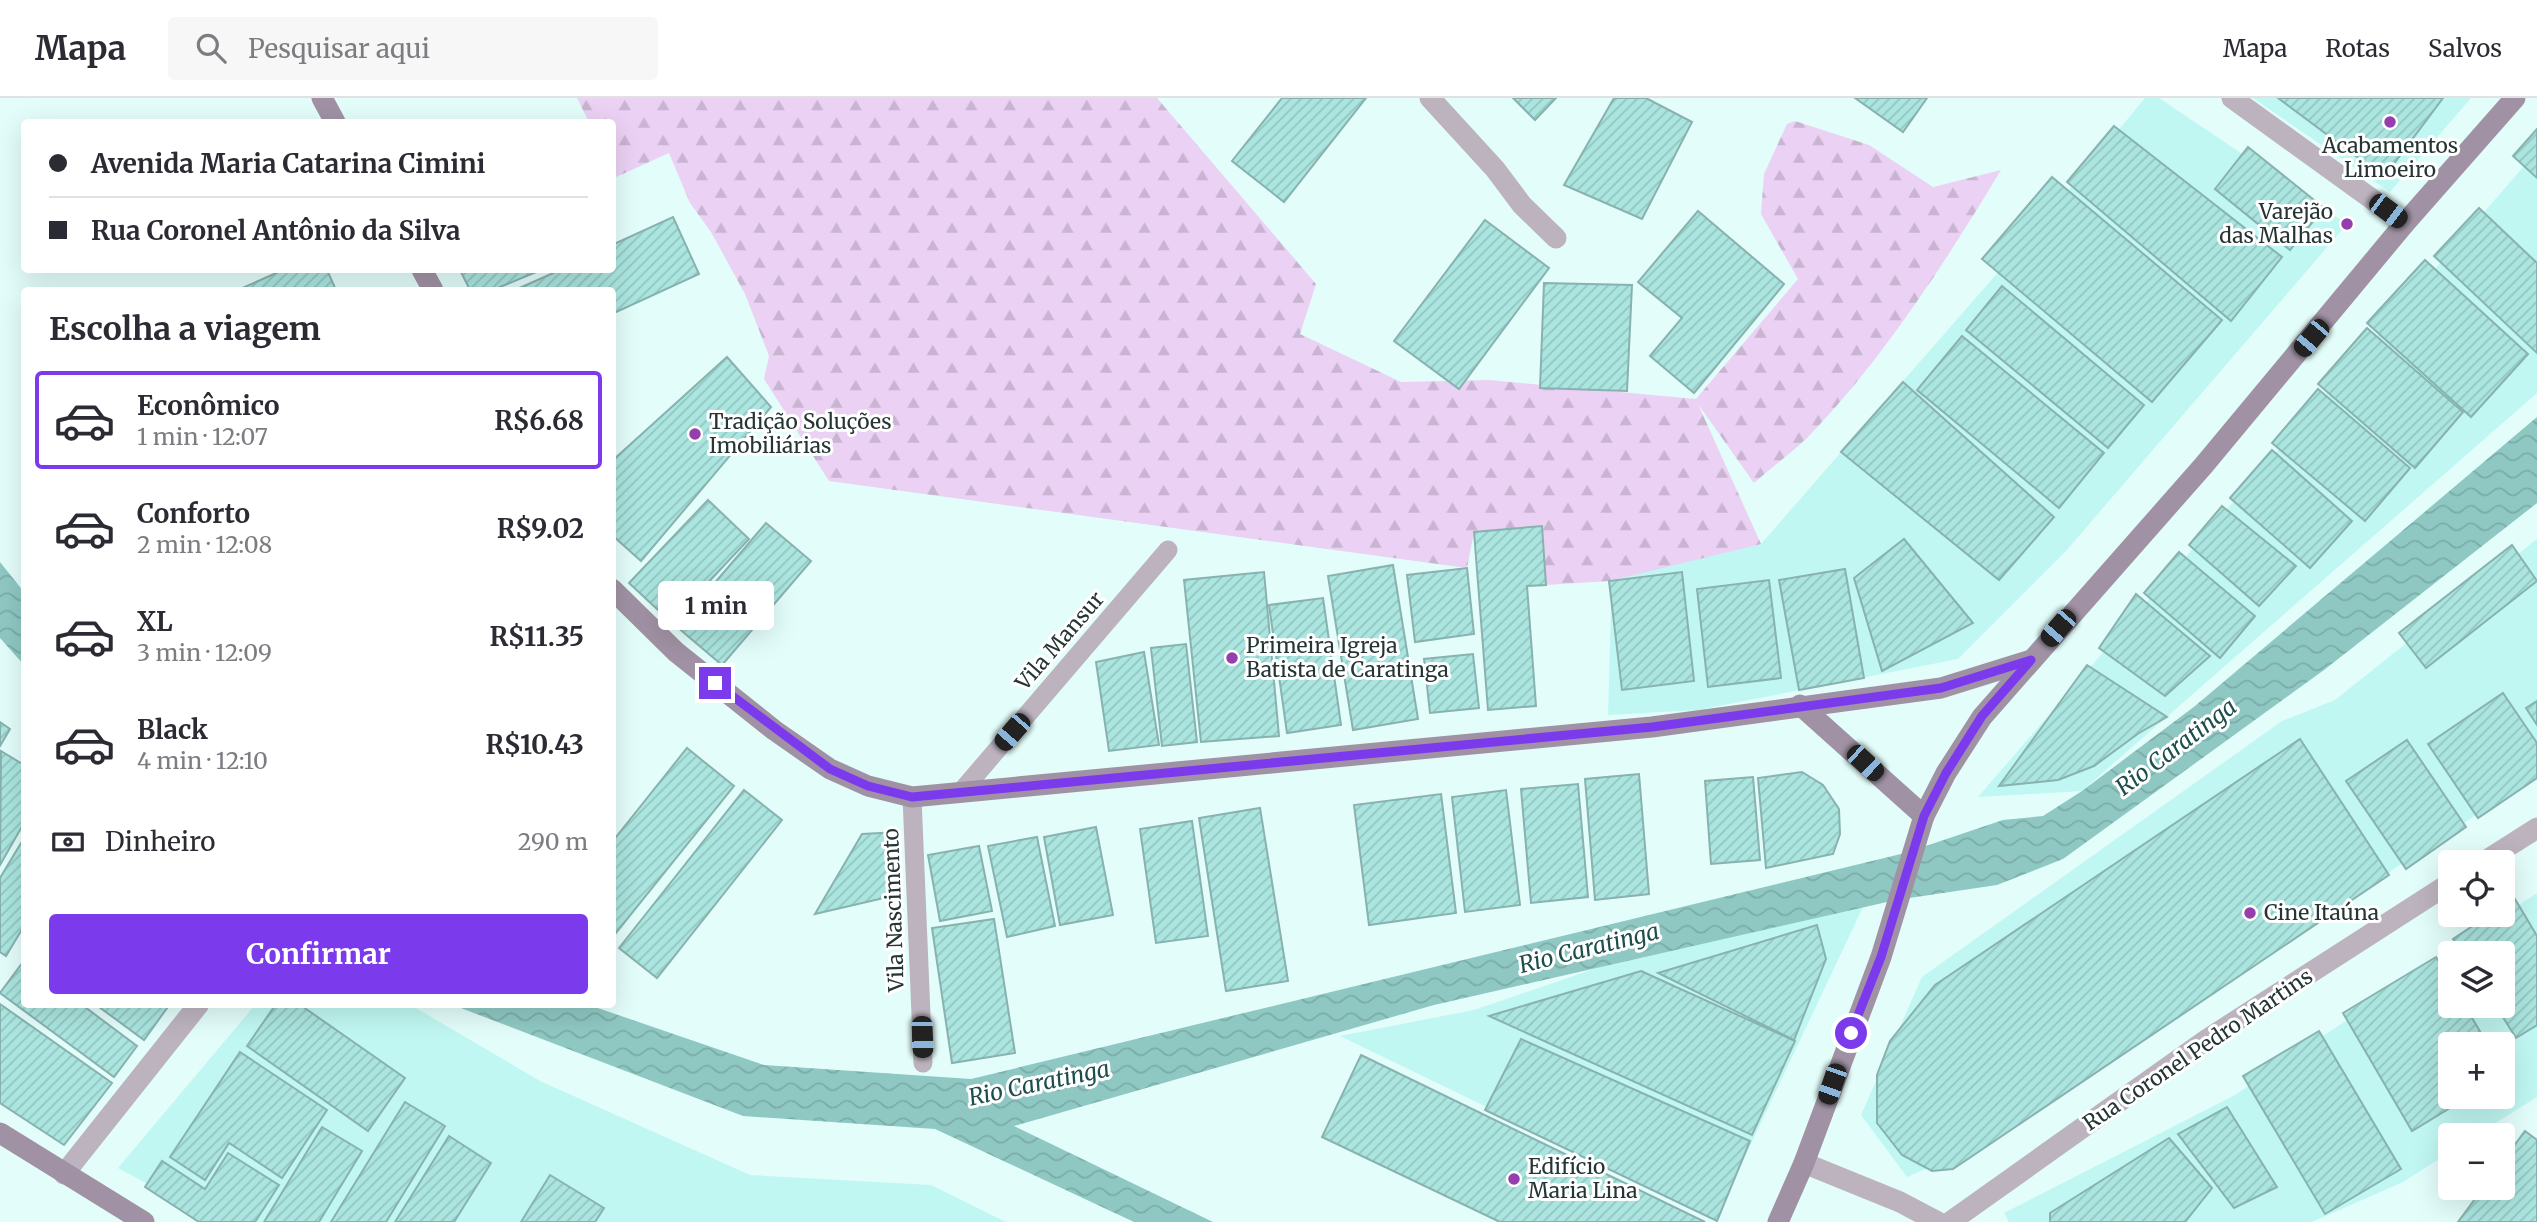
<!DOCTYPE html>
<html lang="pt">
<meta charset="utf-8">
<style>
:root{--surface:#fff;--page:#f7f7f7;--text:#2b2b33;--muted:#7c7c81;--line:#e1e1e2;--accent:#7c3aed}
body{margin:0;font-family:Merriweather,serif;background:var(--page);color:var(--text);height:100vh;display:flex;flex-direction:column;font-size:26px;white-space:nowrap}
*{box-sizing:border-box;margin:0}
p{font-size:23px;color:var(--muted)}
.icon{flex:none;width:38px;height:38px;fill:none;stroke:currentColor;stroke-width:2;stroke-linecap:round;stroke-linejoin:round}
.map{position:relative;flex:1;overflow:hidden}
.panel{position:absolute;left:21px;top:189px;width:595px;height:721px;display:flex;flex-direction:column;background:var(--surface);border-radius:7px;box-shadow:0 7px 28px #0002}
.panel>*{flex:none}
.top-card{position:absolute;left:21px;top:21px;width:595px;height:154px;border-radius:7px;box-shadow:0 7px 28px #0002;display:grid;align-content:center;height:154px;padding:0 28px;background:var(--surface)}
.tools{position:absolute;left:2438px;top:752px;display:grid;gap:14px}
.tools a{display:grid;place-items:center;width:77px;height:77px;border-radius:7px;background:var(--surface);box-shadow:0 7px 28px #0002;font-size:35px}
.end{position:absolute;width:32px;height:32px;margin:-16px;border:9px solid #7c3aed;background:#fff;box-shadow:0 0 0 4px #fff}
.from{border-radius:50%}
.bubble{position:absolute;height:49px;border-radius:7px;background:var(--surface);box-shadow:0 7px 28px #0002;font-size:23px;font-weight:700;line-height:49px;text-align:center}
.car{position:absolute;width:21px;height:42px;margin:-21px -10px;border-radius:9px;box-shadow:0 0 5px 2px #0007;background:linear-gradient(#222 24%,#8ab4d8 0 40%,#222 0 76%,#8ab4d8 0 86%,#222 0)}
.top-card b{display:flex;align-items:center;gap:24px;height:66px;font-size:26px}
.top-card b+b{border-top:2px solid var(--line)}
.top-card i{width:18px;height:18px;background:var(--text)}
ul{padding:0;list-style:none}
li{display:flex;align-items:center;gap:21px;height:98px;margin:0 14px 10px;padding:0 14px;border:4px solid transparent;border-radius:7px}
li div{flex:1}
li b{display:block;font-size:26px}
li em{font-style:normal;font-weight:700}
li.current{border-color:var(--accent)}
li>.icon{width:63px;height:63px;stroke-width:1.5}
h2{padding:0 28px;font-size:32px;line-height:84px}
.pay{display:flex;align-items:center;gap:18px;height:77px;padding:0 28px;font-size:26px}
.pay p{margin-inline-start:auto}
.action{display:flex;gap:14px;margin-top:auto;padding:14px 28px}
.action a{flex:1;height:80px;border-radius:7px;background:var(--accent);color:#fff;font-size:28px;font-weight:700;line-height:80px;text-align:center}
header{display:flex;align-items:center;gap:42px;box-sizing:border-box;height:98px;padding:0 35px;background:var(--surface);border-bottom:2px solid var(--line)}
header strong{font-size:33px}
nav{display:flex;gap:38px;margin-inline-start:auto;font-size:24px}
.search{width:490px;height:63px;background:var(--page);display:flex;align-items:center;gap:18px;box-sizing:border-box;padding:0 24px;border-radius:7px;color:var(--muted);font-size:26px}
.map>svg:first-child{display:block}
.built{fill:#c0f7f2;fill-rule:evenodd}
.forest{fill:url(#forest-firs)}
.water{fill:url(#water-waves)}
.building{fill:url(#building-hatch);stroke:#88b2af;stroke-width:2}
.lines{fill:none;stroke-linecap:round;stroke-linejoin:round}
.service{stroke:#bcb3bf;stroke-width:19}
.minor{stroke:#bcb3bf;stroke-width:21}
.tertiary{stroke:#bcb3bf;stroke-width:21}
.secondary{stroke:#a092a4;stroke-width:21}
.route{stroke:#7c3aed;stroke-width:9}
.poi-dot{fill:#943fad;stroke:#fff;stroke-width:2.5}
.labels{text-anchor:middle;stroke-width:6;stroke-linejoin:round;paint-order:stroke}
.poi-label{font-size:21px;fill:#243534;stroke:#fff;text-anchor:start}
.street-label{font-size:21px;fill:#243534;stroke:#fff}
.water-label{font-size:23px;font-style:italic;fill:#1c4e4b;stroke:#fff}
</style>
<header>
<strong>Mapa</strong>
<div class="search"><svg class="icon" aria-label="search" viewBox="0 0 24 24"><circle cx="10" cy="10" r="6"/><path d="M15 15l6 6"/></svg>Pesquisar aqui</div>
<nav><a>Mapa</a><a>Rotas</a><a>Salvos</a></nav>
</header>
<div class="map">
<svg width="2537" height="1124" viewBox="0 0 2537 1124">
<defs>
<pattern id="forest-firs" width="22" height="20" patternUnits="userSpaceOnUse" patternTransform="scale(1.75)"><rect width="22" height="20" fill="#ebd1f4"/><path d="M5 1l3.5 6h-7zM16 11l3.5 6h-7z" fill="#c9b4d2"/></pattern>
<pattern id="water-waves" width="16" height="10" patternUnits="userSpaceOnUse" patternTransform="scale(1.75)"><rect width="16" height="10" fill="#8fc8c3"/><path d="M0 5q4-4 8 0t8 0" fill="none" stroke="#7baca8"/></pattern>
<pattern id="building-hatch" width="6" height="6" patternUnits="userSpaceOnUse" patternTransform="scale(1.75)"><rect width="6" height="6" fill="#abe5df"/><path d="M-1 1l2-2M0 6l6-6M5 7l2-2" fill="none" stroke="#93c5c0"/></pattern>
</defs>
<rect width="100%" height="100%" fill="#e3fdfa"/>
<g class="built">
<path d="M2145,0H2159L2347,126L2066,453L1958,561L1698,612L1608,617L1612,478L1761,446L2048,117Z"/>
<path d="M2253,0H2471L2390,94Z"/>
<path d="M2537,53V295L2082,693L1978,699Z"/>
<path d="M2537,441V677L2194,902L1925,1071L1907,1079L1861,1017L1922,879L2282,623L2335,602Z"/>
<path d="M1880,773L1716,1120L1340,938L1474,912Z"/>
<path d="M2537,795V999L2475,1038H2450V1054L2403,1084L2312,1124H2009L2004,1115L2235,997ZM2450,856H2502V908H2450ZM2450,947H2502V999H2450Z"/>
<path d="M255,907H411L540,983L750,1077L931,1087L1006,1124H219L118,1070Z"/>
</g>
<path class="forest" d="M577,0H1157L1316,186L1300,236L1401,284L1489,282L1696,301L1798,181L1761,116L1764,76L1787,26L1795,23L1869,47L1933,89L2001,72C1946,163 1882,263 1807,340C1790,356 1771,370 1754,385L1698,306L1761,446L1609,483L1546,487L1541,428L1474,434L1467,470L829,383L764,281L769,258L745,196L711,134L690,105L669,55L616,79L613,72L612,24H589Z"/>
<g class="water">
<path d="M2537,319V405L2324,572L2063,761L1997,787L1896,802L1434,907L1014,1028L1213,1124H1134L935,1031L743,1018L453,907H589L764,967L971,981L1905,755L2003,722L2043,718L2082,693L2195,608Z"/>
<path d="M0,464L24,494V567L0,540Z"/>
</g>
<g class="building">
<path d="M1282,0H1366L1284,104L1232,63Z"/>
<path d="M1513,0H1556L1535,22Z"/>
<path d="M1614,0H1646L1692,24L1642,121L1564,87Z"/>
<path d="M1855,0H1927L1903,34Z"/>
<path d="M2278,0H2443L2384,79Z"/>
<path d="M2114,28L2282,159L2231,223L2067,84Z"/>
<path d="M2537,31V80L2513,58Z"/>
<path d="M2248,49L2324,110L2290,152L2215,91Z"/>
<path d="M2052,79L2222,222L2152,304L1982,161Z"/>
<path d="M2479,110L2537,165V255L2434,158Z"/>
<path d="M1698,113L1784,186L1694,295L1650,258L1682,220L1638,184Z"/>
<path d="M673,119L699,176L612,216V192H515L560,172H612V147Z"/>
<path d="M1485,122L1549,170L1459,291L1394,243Z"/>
<path d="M2425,162L2528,256L2471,319L2367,225Z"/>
<path d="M283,172H327L336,192H238Z"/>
<path d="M460,172H541L493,192H470Z"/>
<path d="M1544,185L1632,187L1627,293L1540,290Z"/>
<path d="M2002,188L2144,307L2108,350L1966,232Z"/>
<path d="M2367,230L2463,314L2415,370L2318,286Z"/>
<path d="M1962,238L2104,355L2059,410L1917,292Z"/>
<path d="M727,259L771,309L641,463L612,437V363Z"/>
<path d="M1903,284L2054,419L1999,482L1841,354Z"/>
<path d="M2318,291L2410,370L2365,423L2272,345Z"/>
<path d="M2272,352L2352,423L2310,470L2230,400Z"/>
<path d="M708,402L749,441L671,524L629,485Z"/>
<path d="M2222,408L2296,468L2259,508L2189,447Z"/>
<path d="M766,425L811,463L722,567L677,529Z"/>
<path d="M1542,428L1546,487L1527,488L1536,608L1488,612L1474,434Z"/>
<path d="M1904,441L1973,525L1882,573L1854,480Z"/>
<path d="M2512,447L2537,483L2426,570L2399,535Z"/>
<path d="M2179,454L2255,518L2220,560L2144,495Z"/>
<path d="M1393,467L1418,621L1353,632L1328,478Z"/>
<path d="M1467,470L1474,536L1415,544L1407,477Z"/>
<path d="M1845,471L1864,580L1799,592L1779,482Z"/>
<path d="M1264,474L1279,638L1201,644L1184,482Z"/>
<path d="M1682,474L1694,583L1622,592L1609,483Z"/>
<path d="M1769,482L1781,580L1708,589L1697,491Z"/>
<path d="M2136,496L2210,558L2165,598L2099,550Z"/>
<path d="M1323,500L1341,627L1287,635L1269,507Z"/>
<path d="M1186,546L1197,644L1162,648L1151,550Z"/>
<path d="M1144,554L1159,647L1109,653L1096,564Z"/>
<path d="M1473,556L1479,610L1430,615L1424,561Z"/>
<path d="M2087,567L2167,619L2139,635L2094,668L2058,682L1999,688Z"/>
<path d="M2503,595L2537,645V680L2478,720L2428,646Z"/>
<path d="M2537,603V627L2526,610Z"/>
<path d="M0,624L10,631L0,648Z"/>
<path d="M2300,641L2389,777L1953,1071L1932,1073L1902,1057L1877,1025V977L1890,943L1935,887Z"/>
<path d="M2407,642L2466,729L2406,771L2346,683Z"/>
<path d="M687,650L734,688L612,840V744Z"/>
<path d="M1,653L24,667V725L0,767Z"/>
<path d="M1802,674L1823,687L1839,711L1840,736L1833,756L1766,770L1758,680Z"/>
<path d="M1639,676L1649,796L1595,802L1585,681Z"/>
<path d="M1753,679L1760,762L1711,766L1705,683Z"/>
<path d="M1578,686L1588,799L1531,805L1521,691Z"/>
<path d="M744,692L782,722L657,880L619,850Z"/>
<path d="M1506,692L1520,807L1465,814L1452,699Z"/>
<path d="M1441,696L1456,815L1369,827L1354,707Z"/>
<path d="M1260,710L1288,883L1226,893L1199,720Z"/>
<path d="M1192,723L1208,838L1156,845L1140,731Z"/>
<path d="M1096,729L1113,817L1060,827L1044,739Z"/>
<path d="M899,734L897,797L815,816L862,736Z"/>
<path d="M1037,739L1055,828L1007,839L988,748Z"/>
<path d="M24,740V828L6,858L0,854V780Z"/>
<path d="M979,748L992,813L940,823L928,757Z"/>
<path d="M2515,801L2537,838V927L2516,940L2496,908H2502V856H2463L2453,841L2489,817H2502V809Z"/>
<path d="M994,821L1015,955L952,965L932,830Z"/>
<path d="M1817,827L1826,861L1794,942L1658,875Z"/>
<path d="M2436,859L2450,882V908H2465L2488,947H2450V999H2468L2412,1033L2343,915Z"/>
<path d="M23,864L24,906H81L137,948L114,979L0,895Z"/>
<path d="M1641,873L1795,943L1752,1037L1489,918Z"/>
<path d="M0,906L112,985L64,1047L0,1005Z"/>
<path d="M95,906H170L144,942Z"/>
<path d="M276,906H299L405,980L368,1033L247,948Z"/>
<path d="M2319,933L2401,1071L2325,1116L2243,978Z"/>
<path d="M1521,941L1750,1043L1717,1123L1485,1012Z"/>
<path d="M240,954L327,1012L282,1080L229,1045L205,1082L170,1059Z"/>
<path d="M1361,957L1705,1124H1500L1322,1039Z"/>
<path d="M405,1004L445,1028L386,1124H331Z"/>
<path d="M2227,1009L2277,1089L2234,1110L2178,1036Z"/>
<path d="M322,1029L362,1053L319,1124H264Z"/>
<path d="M2525,1033L2537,1042V1124H2458L2483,1090H2502V1064Z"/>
<path d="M449,1038L491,1065L454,1124H395Z"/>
<path d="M2169,1040L2212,1090L2185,1124H2050V1115Z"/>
<path d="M228,1055L279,1087L255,1124H199L145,1089L162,1063L205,1091Z"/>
<path d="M550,1077L604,1110L595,1124H521Z"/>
</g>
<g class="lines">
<g class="service">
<path d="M960,695L1168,452"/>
<path d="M912,699L923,965"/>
</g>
<g class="minor">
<path d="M1430,0L1495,71L1522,107L1556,140"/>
<path d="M2232,0L2405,125"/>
<path d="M64,1076L199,906"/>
</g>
<g class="tertiary">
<path d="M2482,765L2537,730"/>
<path d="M1804,1065L1900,1104L1938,1124"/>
<path d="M1950,1124L2206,942L2450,785"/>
</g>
<g class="secondary">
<path d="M322,0L335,24"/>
<path d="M422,172L433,192"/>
<path d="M612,491L676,554L774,632L830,671L868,688L912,699L1652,629L1941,590L2031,562"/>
<path d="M1800,607L1924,718"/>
<path d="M0,1035L144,1124"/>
<path d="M1778,1124L1804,1065L1881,859L1924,718L1946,675L1982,619L2204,367L2405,125L2515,0"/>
</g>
</g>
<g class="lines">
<path class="route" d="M715,585L830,671L868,688L912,699L1652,629L1941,590L2031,562L1982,618L1946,675L1924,718L1881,859L1851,935"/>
</g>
<g class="poi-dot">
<circle cx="2390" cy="24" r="7"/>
<circle cx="2347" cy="126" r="7"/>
<circle cx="695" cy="336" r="7"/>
<circle cx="1232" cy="560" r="7"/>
<circle cx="2250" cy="815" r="7"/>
<circle cx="1514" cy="1081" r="7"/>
</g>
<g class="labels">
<g class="poi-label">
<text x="2390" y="55" text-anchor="middle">Acabamentos<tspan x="2390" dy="24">Limoeiro</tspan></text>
<text x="2333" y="121" text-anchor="end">Varejão<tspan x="2333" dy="24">das Malhas</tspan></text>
<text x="709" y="331">Tradição Soluções<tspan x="709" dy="24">Imobiliárias</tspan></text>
<text x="1246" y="555">Primeira Igreja<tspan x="1246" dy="24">Batista de Caratinga</tspan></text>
<text x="2264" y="822">Cine Itaúna</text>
<text x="1528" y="1076">Edifício<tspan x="1528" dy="24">Maria Lina</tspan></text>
</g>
<g class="street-label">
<text transform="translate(1060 543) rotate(-49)" y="7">Vila Mansur</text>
<text transform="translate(894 812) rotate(-92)" y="7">Vila Nascimento</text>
<text transform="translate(2198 952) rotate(-34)" y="7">Rua Coronel Pedro Martins</text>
</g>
<g class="water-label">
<text transform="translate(2176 649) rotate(-37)" y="8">Rio Caratinga</text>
<text transform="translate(1589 850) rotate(-14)" y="8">Rio Caratinga</text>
<text transform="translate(1039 985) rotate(-12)" y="8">Rio Caratinga</text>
</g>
</g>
</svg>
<div class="tools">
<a><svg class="icon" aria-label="locate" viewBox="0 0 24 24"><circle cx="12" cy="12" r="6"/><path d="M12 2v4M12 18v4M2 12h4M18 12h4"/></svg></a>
<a><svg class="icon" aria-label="layers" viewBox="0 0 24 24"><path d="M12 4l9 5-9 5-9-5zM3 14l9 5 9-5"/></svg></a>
<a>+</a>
<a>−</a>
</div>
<i class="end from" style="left:1851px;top:935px"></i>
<i class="end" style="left:715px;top:585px"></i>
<div class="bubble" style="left:658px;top:483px;width:116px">1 min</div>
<i class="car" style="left:2388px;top:113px;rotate:127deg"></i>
<i class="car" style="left:2311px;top:240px;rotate:220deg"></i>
<i class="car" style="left:2058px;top:530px;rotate:221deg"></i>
<i class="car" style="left:1012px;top:634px;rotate:221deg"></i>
<i class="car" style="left:1865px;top:665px;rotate:133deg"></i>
<i class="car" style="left:922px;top:939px;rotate:178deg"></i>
<i class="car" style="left:1832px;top:986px;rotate:199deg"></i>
<div class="top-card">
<b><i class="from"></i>Avenida Maria Catarina Cimini</b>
<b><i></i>Rua Coronel Antônio da Silva</b>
</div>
<section class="panel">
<h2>Escolha a viagem</h2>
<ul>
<li class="current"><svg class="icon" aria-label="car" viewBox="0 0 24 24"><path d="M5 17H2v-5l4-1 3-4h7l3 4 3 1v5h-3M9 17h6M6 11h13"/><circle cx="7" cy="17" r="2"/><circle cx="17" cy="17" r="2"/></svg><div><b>Econômico</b><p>1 min · 12:07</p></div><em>R$6.68</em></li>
<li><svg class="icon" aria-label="car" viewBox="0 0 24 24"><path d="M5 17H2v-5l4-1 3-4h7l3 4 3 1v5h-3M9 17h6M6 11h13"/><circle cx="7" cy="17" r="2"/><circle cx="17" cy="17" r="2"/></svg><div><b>Conforto</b><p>2 min · 12:08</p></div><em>R$9.02</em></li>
<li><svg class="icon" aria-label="car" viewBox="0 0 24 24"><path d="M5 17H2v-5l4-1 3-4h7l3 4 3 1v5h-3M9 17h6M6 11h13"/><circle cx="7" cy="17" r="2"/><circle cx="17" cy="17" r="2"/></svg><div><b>XL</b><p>3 min · 12:09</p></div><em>R$11.35</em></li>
<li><svg class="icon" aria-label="car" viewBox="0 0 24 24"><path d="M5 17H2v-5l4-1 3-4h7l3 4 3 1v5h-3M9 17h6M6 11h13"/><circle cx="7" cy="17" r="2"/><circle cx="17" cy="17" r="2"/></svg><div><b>Black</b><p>4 min · 12:10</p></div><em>R$10.43</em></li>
</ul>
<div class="pay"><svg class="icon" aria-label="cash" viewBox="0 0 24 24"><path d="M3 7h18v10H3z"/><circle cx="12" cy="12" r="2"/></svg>Dinheiro<p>290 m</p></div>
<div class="action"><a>Confirmar</a></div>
</section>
</div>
